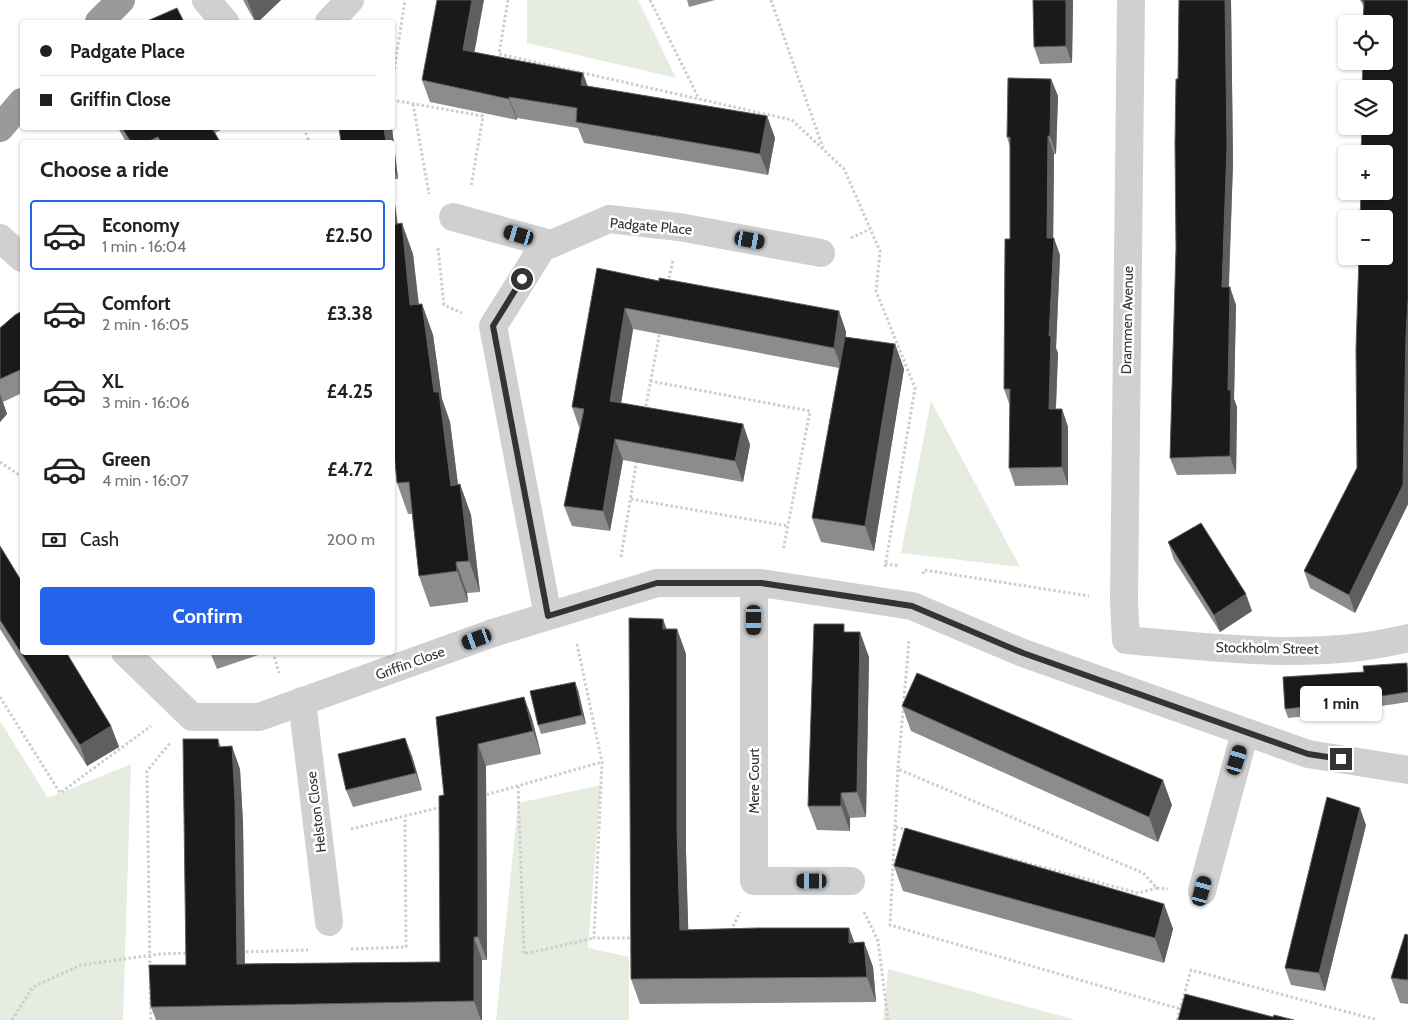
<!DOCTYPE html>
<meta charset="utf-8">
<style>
:root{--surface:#fff;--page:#f6f6f6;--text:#202124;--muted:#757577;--line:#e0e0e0;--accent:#2563eb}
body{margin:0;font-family:Cabin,sans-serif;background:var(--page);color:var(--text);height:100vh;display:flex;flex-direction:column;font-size:19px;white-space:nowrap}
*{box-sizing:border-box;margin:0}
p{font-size:16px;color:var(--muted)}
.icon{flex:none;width:28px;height:28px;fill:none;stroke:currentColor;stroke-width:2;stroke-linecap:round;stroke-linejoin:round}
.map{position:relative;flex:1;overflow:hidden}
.side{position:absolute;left:20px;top:140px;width:375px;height:515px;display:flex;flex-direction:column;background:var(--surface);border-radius:5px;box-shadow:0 1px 4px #0004}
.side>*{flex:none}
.banner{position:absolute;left:20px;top:20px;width:375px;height:110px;border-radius:5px;box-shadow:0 1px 4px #0004;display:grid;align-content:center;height:110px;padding:0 20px;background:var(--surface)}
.buttons{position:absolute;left:1338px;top:15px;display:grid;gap:10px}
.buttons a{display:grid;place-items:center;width:55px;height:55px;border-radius:5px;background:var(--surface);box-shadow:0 1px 4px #0004;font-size:25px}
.end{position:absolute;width:22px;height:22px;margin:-11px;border:6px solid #333;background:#fff;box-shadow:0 0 0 2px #fff}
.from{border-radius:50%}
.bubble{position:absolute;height:35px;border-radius:5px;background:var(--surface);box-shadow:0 1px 4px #0004;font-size:16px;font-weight:700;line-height:35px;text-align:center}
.car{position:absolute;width:15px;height:30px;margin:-15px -8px;border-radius:6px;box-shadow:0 0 4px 1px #0007;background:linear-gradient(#222 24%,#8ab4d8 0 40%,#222 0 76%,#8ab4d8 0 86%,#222 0)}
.banner b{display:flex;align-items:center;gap:18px;height:48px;font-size:19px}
.banner b+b{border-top:1px solid var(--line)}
.banner i{width:12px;height:12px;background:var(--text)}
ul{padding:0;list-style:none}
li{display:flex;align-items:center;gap:15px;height:70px;margin:0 10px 8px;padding:0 10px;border:2px solid transparent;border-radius:5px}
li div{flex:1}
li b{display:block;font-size:19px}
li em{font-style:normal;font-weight:700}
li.selected{border-color:var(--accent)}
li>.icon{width:45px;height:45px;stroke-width:1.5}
h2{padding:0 20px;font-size:22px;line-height:60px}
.pay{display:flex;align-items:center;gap:12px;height:55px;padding:0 20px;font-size:19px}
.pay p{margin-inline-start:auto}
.primary-button{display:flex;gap:10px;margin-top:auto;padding:10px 20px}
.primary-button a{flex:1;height:58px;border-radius:5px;background:var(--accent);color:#fff;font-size:20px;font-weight:700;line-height:58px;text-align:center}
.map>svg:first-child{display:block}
.green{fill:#e6ecdf}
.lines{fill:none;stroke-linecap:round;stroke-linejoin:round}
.path{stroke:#cdcdcd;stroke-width:3;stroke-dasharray:2.5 2.5;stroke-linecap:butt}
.minor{stroke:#d0d0d0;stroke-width:28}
.highway{stroke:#9a9a9a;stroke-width:28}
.wall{fill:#8c8c8c}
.shaded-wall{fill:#5f5f5f}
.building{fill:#1a1a1a;stroke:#5f5f5f}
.route{stroke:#333;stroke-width:6}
.labels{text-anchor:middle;stroke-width:5;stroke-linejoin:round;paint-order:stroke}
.street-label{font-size:14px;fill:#333;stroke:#fff}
</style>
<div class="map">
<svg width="1408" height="1020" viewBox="0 0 1408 1020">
<rect width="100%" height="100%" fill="#fff"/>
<g class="green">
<path d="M527,0H638L676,78L527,43Z"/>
<path d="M931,401L1020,567L901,553Z"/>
<path d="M0,721L48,798L131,764L123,1020H0Z"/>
<path d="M601,785L588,948L629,957V1020H496L518,803Z"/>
<path d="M888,969L1076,1020H883Z"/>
</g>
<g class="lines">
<g class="path">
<path d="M508,0L499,54L792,120L844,169L880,251L876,291L915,388L885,567"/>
<path d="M650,0L699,99"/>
<path d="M771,0L823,148"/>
<path d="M392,84L405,0"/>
<path d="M392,100L483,116L471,187"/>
<path d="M413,104L429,194"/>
<path d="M304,128L309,142"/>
<path d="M851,238L870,229"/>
<path d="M438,248L444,305L462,313"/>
<path d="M668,283L673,260"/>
<path d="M650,381L810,411L783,551"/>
<path d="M645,411L660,331"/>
<path d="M0,462L22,477"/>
<path d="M631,499L788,526"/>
<path d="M621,557L637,459"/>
<path d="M885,564L900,566"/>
<path d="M923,574L924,570L1089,596"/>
<path d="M909,641L898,769L1143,873L1157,888L1168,889"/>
<path d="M577,644L602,762L594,938H634"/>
<path d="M273,652L279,673"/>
<path d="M0,697L60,793L151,726"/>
<path d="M518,786L524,954L594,938"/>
<path d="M482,796L602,762"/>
<path d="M895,827L898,769"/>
<path d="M351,829L442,807"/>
<path d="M908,830L895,827L890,925L1180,1009"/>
<path d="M957,844L1138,893L1157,888"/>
<path d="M864,912L878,941L888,1020"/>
<path d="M731,931L740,912"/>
<path d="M351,949L406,947L405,817"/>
<path d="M241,952L308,950"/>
<path d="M150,968L147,771L170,743"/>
<path d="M150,987L151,1020"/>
<path d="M12,1020L33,987L81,965L160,954L188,953"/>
<path d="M1177,1020L1191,970L1377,1020"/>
</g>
<g class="minor">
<path d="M206,0L225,22"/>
<path d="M1131,0L1124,601L1126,640C1219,648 1316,661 1408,638"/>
<path d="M329,22L350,0"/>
<path d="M453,217L551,244"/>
<path d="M0,238L22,258"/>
<path d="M754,583V881H851"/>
<path d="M548,616L493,326L542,248L609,219L679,227L821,253"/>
<path d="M125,652L192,717H259L493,633L657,583H761L912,606L1023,653L1308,754L1408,770"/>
<path d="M302,701L329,922"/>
<path d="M1202,891L1245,732"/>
</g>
<g class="highway">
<path d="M99,22L121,0"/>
<path d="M0,128L22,102"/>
</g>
</g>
<g class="wall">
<path d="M243,0H281L258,22H255Z"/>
<path d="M687,0H715L689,7Z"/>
<path d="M1073,0L1072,63L1040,64L1034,47Z"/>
<path d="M1179,0H1231L1233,163L1229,287L1236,305L1234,399L1237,407L1236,474L1177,475L1170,458L1176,249Z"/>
<path d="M1360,0H1408V504L1355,613L1310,588L1304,571L1357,468L1364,7Z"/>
<path d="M474,52L588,86L767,116L775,138L768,175L584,143L578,128L517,118V120L430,102L422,80Z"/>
<path d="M1051,79L1058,96L1056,154H1054L1053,238L1060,255L1056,348L1058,353L1056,409H1062L1068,427V485L1015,486L1009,468L1010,406L1004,389L1010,239V147L1007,137Z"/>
<path d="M118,128H225L215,133L220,142H126Z"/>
<path d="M392,128L398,179H392Z"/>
<path d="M398,224L413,254L419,304H422L433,335L442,399L450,422L458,485L460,484L471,515L480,592L467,593L468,602L430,607L419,576L412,514H408L397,483Z"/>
<path d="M597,268L659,281L839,311L846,332V337L895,344L904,369L874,551L821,542L812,518L839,368L633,329L621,403L743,424L750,445L743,482L623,460L610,531L572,526L564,506L580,428L579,427L572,407Z"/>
<path d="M22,311V393L3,402L7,414L0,422V328Z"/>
<path d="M1168,542L1252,611L1220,632L1174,560Z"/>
<path d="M0,546L111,726L119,747L87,766L0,629Z"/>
<path d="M667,629H677L686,654V852L688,930L849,928L854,943L864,942L873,967L876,1002L640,1004L631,979Z"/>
<path d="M847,632L869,657L866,817L850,818V831L817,830L808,806Z"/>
<path d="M210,652H267L217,669Z"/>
<path d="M1408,667V702L1328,714L1288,718L1285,709L1364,672Z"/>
<path d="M578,690L586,724L541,734L538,725Z"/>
<path d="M524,697L532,719L541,754L486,766L487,960H482V1020H156L151,1007L186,965L218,739L221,747L240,769L243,823L245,964L440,962L444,795L436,717Z"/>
<path d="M902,706L1172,805L1158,842L911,731Z"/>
<path d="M412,756L422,790L353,807L346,790Z"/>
<path d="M1366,825L1325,991L1291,985L1285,968Z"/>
<path d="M894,866L1164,904L1173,929L1164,963L903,891Z"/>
<path d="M1408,935V1004L1400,1003L1391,978Z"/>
</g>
<g class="shaded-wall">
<path d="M247,0H281L258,22H256Z"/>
<path d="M472,0H484L471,71L463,50Z"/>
<path d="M1066,0H1073L1072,63L1066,46Z"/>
<path d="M1225,0H1231L1233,163L1228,304L1222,287Z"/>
<path d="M583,73L591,95L581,85Z"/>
<path d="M1051,79L1058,96L1056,154L1050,136Z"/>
<path d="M509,97L517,118V120L509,99Z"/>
<path d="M767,116L775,138L768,175L760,154Z"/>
<path d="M384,128H392L398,179L392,165V142H386Z"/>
<path d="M1048,136L1054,154L1053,255L1047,238Z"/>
<path d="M392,181L402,256L392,231Z"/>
<path d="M402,223L413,254L422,336L410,305Z"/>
<path d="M1054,238L1060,255L1056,348L1058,353L1055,427L1049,409V336Z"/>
<path d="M1230,287L1236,305L1234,399L1237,407L1236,474L1230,456L1228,390Z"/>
<path d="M1408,299V504L1355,613L1349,595L1406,336Z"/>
<path d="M422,304L433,335L442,399L450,422L462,516L451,486L434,392Z"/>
<path d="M625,308L633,329L618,422L610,401Z"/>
<path d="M839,311L846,332L842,369L834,348Z"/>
<path d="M895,344L904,369L874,551L865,526Z"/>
<path d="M0,394L7,414L0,422Z"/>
<path d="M1062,409L1068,427V485L1062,467Z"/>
<path d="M743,424L750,445L743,482L735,461Z"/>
<path d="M615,439L623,460L610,531L603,511Z"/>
<path d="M460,484L471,515L480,592L469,561Z"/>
<path d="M456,562L467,593L468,602L457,571Z"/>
<path d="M1246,594L1252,611L1220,632L1214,615Z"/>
<path d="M663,619L672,644L663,629Z"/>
<path d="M677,629L686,654V852L689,955L680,930L677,827Z"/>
<path d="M860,632L869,657L866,817L857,792Z"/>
<path d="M575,682L578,690L586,724L582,715Z"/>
<path d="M524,697L532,719L541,754L533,731Z"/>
<path d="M111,726L119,747L87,766L80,745Z"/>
<path d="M405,738L412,756L422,790L416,773Z"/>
<path d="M478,744L486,766L487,960L478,937Z"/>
<path d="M232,746L240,769L243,823L245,987L237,964Z"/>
<path d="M1163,780L1172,805L1158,842L1149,817Z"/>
<path d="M841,793L850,818V831L841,806Z"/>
<path d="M1360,808L1366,825L1325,991L1319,973Z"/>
<path d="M1164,904L1173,929L1164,963L1155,938Z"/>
<path d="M849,928L858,952L849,943Z"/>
<path d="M474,937L482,960V1020H481L474,1001Z"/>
<path d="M864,942L873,967L876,1002L867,977Z"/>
</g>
<g class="building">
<path d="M437,0H472L463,50L583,73L581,85L767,116L760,154L576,122L577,108L509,97V99L422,80Z"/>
<path d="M1033,0H1066V46L1034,47Z"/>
<path d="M1179,0H1225L1227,146L1222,287H1230L1228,390H1231L1230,456L1170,458L1176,249L1175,143L1176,79H1178Z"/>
<path d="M1362,0H1408V299L1406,336L1403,485L1349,595L1304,571L1357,468L1356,349L1359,256H1384V219H1360L1361,191H1384V154H1361L1362,126H1384V89H1362L1363,61H1384V24H1363L1364,2Z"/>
<path d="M177,8L184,22H145Z"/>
<path d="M1008,78L1051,79L1050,136H1048L1047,238H1054L1049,336H1051L1049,409H1062V467L1009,468L1010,389H1004L1005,239H1010V137H1007Z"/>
<path d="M122,128H212L220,142H161L158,137L147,142H131Z"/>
<path d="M339,128H384L386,142H341Z"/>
<path d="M402,223L410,305L422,304L434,392H439L451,486L460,484L469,561L456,562L457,571L419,576L409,482L397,483L392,431V225Z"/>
<path d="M597,268L659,281V278L839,311L834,348L625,308L610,401L743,424L735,461L615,439L603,511L564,506L584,409L572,407Z"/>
<path d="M22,311V369L0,379V328L15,315Z"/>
<path d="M845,337L895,344L865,526L812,518Z"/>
<path d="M1201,523L1246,594L1214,615L1168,542Z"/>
<path d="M0,546L22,582V652H66L111,726L80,745L0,620Z"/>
<path d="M629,618L663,619V629H677V827L680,930L758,928H849V943L864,942L867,977L631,979Z"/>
<path d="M814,624H844V632H860L857,792L841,793V806H808Z"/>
<path d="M1407,663L1408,692L1324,705L1285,709L1283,677L1364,672L1363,666Z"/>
<path d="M917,673L1163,780L1149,817L902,706Z"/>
<path d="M575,682L582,715L538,725L530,691Z"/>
<path d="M524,697L533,731L478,744V937H474V1001L151,1007L149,965H186L183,739H218L219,747L232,746L235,801L237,964L440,962L439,796L444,795L436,717Z"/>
<path d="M405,738L416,773L346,790L338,754Z"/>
<path d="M1327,797L1360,808L1319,973L1285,968Z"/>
<path d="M905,828L1164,904L1155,938L894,866Z"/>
<path d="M1405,934L1408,935V980L1391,978Z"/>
<path d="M1185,994L1273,1017L1274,1015L1294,1020H1178Z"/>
</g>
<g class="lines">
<path class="route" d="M522,279L493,326L548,616L657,583H761L912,606L1023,653L1308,754L1341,759"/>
</g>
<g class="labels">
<g class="street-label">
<text transform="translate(651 226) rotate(5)" y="5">Padgate Place</text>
<text transform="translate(1127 320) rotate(-89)" y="5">Drammen Avenue</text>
<text transform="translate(1267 648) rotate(1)" y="5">Stockholm Street</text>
<text transform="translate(410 663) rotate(-20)" y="5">Griffin Close</text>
<text transform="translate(754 781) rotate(-90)" y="5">Mere Court</text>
<text transform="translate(316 812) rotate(-97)" y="5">Helston Close</text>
</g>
</g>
</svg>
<div class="buttons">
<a><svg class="icon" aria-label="locate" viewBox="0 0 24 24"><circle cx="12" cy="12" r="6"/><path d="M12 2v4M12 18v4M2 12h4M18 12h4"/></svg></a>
<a><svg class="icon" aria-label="layers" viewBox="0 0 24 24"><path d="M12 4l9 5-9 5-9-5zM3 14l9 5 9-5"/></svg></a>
<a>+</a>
<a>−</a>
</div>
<i class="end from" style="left:522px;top:279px"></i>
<i class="end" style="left:1341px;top:759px"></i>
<div class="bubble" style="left:1300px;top:686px;width:82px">1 min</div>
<i class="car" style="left:519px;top:235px;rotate:286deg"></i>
<i class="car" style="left:750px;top:240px;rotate:100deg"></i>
<i class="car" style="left:754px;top:620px;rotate:180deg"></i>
<i class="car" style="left:477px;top:639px;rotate:250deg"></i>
<i class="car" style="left:1237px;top:760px;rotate:17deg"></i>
<i class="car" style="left:812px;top:881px;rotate:270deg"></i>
<i class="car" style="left:1202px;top:891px;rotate:15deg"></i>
<div class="banner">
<b><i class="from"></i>Padgate Place</b>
<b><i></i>Griffin Close</b>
</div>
<section class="side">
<h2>Choose a ride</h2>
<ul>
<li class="selected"><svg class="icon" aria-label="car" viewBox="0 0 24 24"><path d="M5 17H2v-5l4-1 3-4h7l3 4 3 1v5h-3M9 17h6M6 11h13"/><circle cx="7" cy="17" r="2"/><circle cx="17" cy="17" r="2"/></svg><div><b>Economy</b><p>1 min · 16:04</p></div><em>£2.50</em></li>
<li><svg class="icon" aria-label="car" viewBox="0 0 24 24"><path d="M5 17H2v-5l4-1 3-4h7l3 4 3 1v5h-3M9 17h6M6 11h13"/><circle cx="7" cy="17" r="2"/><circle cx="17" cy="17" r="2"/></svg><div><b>Comfort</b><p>2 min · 16:05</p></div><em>£3.38</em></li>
<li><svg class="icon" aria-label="car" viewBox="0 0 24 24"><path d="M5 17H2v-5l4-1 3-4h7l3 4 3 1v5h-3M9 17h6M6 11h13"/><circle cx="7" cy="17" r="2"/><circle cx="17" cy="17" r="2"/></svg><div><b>XL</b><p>3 min · 16:06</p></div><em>£4.25</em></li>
<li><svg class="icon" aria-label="car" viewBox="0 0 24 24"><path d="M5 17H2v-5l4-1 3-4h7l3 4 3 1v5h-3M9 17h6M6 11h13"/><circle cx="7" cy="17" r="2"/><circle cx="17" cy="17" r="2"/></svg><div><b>Green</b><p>4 min · 16:07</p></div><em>£4.72</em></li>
</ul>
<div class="pay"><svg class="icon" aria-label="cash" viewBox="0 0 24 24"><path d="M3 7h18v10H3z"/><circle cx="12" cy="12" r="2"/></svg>Cash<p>200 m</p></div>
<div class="primary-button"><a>Confirm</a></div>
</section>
</div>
